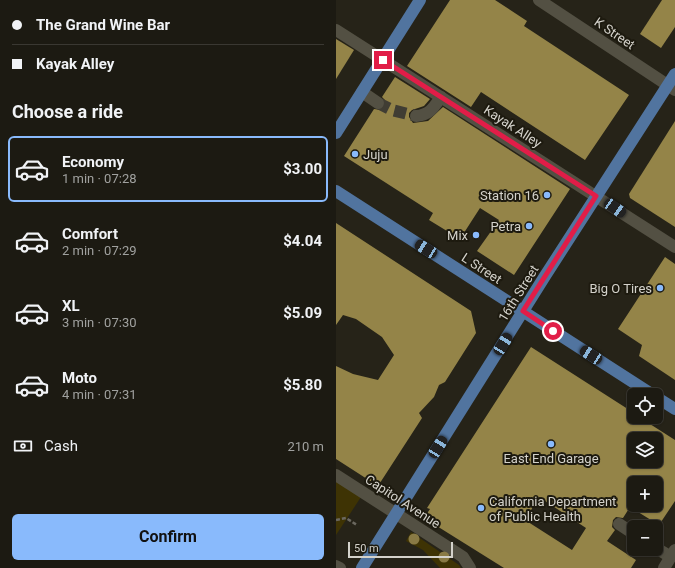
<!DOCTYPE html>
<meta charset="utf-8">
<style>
:root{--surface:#1c1a12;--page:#292720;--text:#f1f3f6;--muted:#a0a19f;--line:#3a3832;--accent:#89bafc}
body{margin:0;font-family:Roboto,sans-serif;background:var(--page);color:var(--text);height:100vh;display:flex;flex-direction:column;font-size:15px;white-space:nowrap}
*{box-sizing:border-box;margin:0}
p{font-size:13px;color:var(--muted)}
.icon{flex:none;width:22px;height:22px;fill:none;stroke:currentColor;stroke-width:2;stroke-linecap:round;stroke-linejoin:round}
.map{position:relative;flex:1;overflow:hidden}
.sheet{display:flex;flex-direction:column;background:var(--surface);width:336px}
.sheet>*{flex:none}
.banner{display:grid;align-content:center;height:88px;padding:0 12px;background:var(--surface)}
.fabs{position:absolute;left:291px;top:388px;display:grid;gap:8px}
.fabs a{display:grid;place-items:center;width:36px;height:36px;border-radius:6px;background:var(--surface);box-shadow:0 1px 3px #0004,0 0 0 1px var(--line);font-size:20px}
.scale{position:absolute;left:12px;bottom:10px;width:105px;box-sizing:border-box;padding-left:4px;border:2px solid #d4d2cb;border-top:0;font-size:11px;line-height:14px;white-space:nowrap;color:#d4d2cb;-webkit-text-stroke:3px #1d1a0f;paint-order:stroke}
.end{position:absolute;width:18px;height:18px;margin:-9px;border:5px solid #e11d48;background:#fff;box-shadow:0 0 0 2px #fff}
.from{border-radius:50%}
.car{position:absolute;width:12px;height:24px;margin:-12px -6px;border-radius:5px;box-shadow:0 0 3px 1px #0007;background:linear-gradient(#222 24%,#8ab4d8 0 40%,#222 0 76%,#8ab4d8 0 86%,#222 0)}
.banner b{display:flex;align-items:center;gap:14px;height:38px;font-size:15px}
.banner b+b{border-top:1px solid var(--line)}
.banner i{width:10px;height:10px;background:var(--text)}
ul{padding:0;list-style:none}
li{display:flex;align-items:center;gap:12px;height:66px;margin:0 8px 6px;padding:0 4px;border:2px solid transparent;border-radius:6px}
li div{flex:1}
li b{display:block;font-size:15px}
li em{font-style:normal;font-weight:700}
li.active{border-color:var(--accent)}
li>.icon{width:36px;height:36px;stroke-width:1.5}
h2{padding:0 12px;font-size:18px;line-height:48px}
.pay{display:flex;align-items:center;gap:10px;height:44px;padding:0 12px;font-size:15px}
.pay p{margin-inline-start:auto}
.button{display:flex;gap:8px;margin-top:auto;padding:8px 12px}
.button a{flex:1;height:46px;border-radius:6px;background:var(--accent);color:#111;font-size:16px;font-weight:700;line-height:46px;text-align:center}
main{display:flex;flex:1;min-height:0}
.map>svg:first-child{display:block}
.green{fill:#3e3304}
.building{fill:#948448;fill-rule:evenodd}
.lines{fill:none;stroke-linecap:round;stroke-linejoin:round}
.minor-tunnel{stroke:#403d33;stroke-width:12;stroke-dasharray:12 6;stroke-linecap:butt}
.path{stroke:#6b685f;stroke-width:2.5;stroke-dasharray:4 2;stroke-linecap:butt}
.minor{stroke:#535043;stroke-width:12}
.major{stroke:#51749f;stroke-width:12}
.tree{fill:#897a45}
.route{stroke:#e11d48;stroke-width:5}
.poi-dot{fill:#89bafc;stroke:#1d1a0f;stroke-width:1.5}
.labels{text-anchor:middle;stroke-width:4;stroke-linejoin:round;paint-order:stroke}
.street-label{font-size:13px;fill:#d4d2cb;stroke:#1d1a0f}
.poi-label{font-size:13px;fill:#d4d2cb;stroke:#1d1a0f;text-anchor:end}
</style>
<main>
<section class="sheet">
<div class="banner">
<b><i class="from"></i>The Grand Wine Bar</b>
<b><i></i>Kayak Alley</b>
</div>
<h2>Choose a ride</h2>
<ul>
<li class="active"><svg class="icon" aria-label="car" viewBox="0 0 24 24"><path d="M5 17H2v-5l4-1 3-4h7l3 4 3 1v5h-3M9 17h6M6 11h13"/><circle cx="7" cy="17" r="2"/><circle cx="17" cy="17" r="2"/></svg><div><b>Economy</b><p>1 min · 07:28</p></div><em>$3.00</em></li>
<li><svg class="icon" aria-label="car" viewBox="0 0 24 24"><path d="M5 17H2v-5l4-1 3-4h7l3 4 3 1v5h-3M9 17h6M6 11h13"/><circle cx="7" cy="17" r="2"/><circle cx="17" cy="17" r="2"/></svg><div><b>Comfort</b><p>2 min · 07:29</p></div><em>$4.04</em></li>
<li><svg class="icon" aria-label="car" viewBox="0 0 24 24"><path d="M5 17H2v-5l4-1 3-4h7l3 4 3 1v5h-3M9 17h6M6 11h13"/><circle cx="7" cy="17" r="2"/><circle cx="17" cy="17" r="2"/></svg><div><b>XL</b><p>3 min · 07:30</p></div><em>$5.09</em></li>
<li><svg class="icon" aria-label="car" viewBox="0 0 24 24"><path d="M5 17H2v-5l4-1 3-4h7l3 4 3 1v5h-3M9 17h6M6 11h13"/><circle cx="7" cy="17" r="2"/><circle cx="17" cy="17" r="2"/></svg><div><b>Moto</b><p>4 min · 07:31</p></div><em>$5.80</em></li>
</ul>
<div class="pay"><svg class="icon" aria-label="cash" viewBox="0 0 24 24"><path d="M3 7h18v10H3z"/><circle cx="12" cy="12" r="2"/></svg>Cash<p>210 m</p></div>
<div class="button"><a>Confirm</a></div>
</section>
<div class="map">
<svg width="339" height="568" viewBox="0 0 339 568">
<rect width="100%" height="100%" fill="#262318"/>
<g class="green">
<path d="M0,481L25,497L0,535Z"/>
<path d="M75,532L123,565L125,568H104L87,550L70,541Z"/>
</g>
<g class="building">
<path d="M114,0H159L191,21L188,26L293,95L249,160L145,92L135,107L71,66Z"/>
<path d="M326,0H339V27L325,48L304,34Z"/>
<path d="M0,39L18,50L0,79Z"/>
<path d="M59,77L94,99L88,106L76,110L73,113V117L77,123L92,121L107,107L234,189L178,275L141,251L163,220L144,208L124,239L93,220L97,213L8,156L38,109L45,110L48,107L49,100L46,97Z"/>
<path d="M339,121V227L294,198L293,194Z"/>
<path d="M0,223L135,311L140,333L109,382L103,385L98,397L83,413L86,418L42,486L0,459V366L17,374L42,380L58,355L46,337L20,319L7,315L0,325Z"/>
<path d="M329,257L339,264V380L303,356L306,345L282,329Z"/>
<path d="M195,347L298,413V417H303L339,440V501L323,525L294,507L287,518L280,517L277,520L276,527L279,530L271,541L300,560L295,568H168L88,518L94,509L91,508ZM298,439H320V461H298ZM298,483H320V505H298ZM203,497L250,528L236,550L189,520Z"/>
</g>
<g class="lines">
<path class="minor-tunnel" d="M42,103L56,110L80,116"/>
<path class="path" d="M0,520L10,518L21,525"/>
<g class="minor">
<path d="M203,0L339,90"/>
<path d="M0,30L339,247"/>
<path d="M26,92L42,103"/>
<path d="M80,116C94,115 98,107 105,97"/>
<path d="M0,475L121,553L127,557L134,568"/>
<path d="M283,524L298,534"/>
<path d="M320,548L335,557"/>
<path d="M0,566L4,568"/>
<path d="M328,568L339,550"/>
</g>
<g class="major">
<path d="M0,133L84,0"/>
<path d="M0,191L317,395"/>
<path d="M320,397L339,409"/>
<path d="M26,568L209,276L339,74"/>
</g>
</g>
<g class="tree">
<circle cx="78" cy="539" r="5.5"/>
<circle cx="108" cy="557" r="5.5"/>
</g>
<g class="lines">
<path class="route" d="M47,60L260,196L187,311L217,331"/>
</g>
<g class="poi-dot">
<circle cx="19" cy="154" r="4"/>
<circle cx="211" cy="195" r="4"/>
<circle cx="193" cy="226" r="4"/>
<circle cx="140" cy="235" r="4"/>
<circle cx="324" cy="288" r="4"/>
<circle cx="215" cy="444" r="4"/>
<circle cx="145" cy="508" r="4"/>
</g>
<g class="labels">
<g class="street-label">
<text transform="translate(279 33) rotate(34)" y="5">K Street</text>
<text transform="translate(177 126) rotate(33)" y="5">Kayak Alley</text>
<text transform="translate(146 268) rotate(33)" y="5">L Street</text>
<text transform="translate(182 293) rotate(-58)" y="5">16th Street</text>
<text transform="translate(67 501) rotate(33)" y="5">Capitol Avenue</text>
</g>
<g class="poi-label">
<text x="27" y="159" text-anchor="start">Juju</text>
<text x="203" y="200">Station 16</text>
<text x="185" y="231">Petra</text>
<text x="132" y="240">Mix</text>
<text x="316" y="293">Big O Tires</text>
<text x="215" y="463" text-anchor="middle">East End Garage</text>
<text x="153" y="506" text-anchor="start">California Department<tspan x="153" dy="15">of Public Health</tspan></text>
</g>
</g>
</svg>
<div class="fabs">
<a><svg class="icon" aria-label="locate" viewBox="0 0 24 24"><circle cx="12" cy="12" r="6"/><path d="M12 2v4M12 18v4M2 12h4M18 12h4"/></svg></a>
<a><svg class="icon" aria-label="layers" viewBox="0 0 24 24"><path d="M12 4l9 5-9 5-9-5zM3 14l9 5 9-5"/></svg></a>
<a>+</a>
<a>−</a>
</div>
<div class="scale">50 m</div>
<i class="end from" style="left:217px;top:331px"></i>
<i class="end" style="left:47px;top:60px"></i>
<i class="car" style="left:279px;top:208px;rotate:124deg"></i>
<i class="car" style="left:90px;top:249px;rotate:302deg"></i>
<i class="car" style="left:167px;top:344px;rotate:32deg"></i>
<i class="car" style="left:255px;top:355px;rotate:303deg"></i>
<i class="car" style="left:102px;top:447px;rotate:32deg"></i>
</div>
</main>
